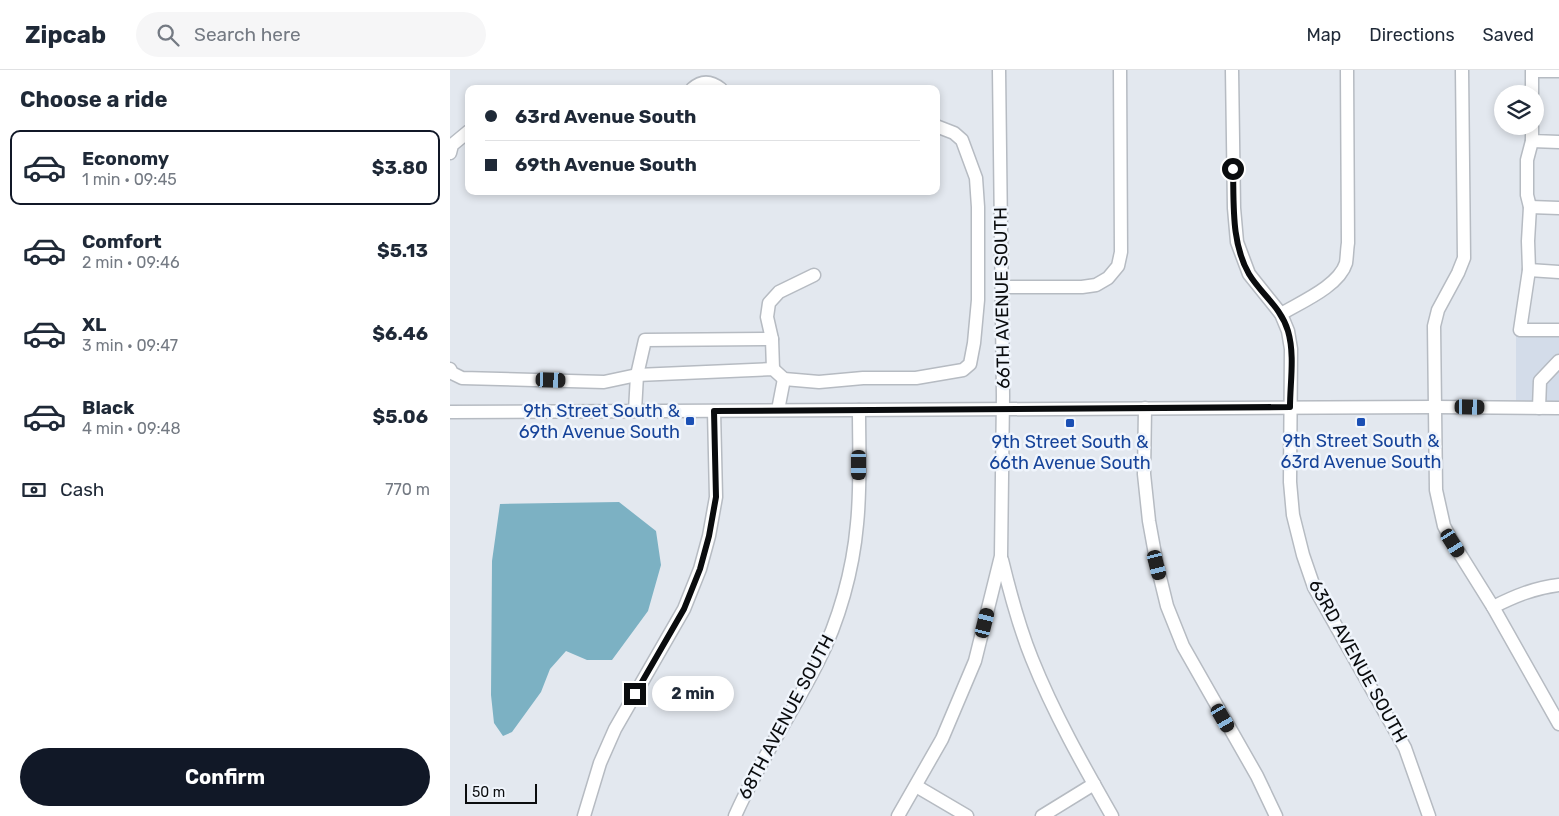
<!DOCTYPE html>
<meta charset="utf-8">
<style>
:root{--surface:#fff;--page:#f6f6f7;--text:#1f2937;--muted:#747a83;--line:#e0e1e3;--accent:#111827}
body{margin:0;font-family:Rubik,sans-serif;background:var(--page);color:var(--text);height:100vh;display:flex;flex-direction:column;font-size:19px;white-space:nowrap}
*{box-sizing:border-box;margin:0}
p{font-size:16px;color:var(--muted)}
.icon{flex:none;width:28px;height:28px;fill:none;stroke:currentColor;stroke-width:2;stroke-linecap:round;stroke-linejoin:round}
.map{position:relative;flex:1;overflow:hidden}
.details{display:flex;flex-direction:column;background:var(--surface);width:450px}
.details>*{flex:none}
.top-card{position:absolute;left:15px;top:15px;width:475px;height:110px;border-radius:10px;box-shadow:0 2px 8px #0003;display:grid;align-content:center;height:110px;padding:0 20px;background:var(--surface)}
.fabs{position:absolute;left:1044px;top:15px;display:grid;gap:10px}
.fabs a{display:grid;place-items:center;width:50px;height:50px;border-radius:50%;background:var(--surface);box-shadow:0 2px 8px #0003;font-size:25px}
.scale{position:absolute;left:15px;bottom:12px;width:72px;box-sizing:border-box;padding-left:5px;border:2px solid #0a0c0e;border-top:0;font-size:14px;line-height:18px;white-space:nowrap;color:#0a0c0e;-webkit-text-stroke:4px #f0f5fc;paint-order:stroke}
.end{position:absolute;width:22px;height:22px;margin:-11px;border:6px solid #0a0c0e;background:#fff;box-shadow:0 0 0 2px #fff}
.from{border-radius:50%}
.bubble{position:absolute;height:35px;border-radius:18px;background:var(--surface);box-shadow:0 2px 8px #0003;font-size:16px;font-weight:700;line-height:35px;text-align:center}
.car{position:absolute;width:15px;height:30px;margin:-15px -8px;border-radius:6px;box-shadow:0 0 4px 1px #0007;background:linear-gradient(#222 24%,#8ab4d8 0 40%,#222 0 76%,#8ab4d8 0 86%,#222 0)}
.top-card b{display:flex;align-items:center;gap:18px;height:48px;font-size:19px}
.top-card b+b{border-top:1px solid var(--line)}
.top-card i{width:12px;height:12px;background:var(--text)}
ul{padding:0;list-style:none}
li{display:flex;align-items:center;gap:15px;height:75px;margin:0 10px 8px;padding:0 10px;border:2px solid transparent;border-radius:10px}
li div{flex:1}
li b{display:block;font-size:19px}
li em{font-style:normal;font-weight:700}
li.active{border-color:var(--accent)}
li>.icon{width:45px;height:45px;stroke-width:1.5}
h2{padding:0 20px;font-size:22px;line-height:60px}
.pay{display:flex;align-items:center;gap:12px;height:55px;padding:0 20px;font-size:19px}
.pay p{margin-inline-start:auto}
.action{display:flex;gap:10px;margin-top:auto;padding:10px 20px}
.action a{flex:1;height:58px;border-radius:30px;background:var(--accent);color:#fff;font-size:20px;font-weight:700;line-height:58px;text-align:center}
header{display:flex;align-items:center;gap:30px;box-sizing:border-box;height:70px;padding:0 25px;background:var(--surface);border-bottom:1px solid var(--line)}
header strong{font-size:24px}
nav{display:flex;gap:28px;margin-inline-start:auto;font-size:18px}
.search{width:350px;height:45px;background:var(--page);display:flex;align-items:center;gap:12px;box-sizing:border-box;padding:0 18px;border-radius:28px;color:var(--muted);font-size:19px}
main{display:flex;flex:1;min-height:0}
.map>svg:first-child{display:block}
.built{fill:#d3dce9}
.water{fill:#7cb1c3}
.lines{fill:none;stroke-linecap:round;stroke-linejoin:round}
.minor-casing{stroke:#b6bbc2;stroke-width:15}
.minor{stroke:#fff;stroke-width:12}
.route{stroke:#0a0c0e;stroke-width:6}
.transit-dot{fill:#1a4fb4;stroke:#f0f5fc;stroke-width:2}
.labels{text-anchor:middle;stroke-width:5;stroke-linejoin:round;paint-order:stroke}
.street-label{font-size:18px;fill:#0a0c0e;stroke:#f0f5fc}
.transit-label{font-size:18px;fill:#164399;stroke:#f0f5fc}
</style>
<header>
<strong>Zipcab</strong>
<div class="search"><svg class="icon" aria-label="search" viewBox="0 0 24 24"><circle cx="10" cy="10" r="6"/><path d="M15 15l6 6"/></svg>Search here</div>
<nav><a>Map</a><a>Directions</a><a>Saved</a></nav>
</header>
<main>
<section class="details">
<h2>Choose a ride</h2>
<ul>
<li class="active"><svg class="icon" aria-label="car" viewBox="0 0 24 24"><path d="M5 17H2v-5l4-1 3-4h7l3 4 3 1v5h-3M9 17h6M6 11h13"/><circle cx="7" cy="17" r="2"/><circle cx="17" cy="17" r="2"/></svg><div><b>Economy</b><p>1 min · 09:45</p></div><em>$3.80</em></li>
<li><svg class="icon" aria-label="car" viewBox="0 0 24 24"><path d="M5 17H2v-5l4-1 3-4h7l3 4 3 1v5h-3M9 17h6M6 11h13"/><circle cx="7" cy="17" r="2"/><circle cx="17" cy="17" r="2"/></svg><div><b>Comfort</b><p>2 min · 09:46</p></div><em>$5.13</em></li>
<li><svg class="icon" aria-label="car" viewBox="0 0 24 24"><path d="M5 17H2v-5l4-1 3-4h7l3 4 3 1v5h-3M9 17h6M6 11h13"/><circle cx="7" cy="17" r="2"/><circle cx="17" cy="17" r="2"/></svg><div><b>XL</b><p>3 min · 09:47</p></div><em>$6.46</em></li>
<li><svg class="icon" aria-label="car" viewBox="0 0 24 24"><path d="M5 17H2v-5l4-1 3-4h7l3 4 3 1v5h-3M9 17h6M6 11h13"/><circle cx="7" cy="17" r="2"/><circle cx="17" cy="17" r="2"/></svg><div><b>Black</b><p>4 min · 09:48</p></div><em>$5.06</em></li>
</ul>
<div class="pay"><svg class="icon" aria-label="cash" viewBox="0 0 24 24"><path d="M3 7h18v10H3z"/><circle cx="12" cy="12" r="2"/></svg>Cash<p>770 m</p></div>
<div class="action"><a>Confirm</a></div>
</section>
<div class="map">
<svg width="1109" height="746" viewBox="0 0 1109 746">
<rect width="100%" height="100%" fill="#e3e8ef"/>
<path class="built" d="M1109,265V333H1066V266Z"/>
<path class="water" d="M169,432L206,461L211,495L198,541L162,590H137L116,581L100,599L91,622L62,662L53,666L44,653L41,625L42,491L50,434Z"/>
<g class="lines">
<g class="minor-casing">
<g id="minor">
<path d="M782,0L784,138L787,172L799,204L831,244L838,261L841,279L840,412L843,445L853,485L864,517L955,678L979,746"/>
<path d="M1012,0L1014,188L1008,203L988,240L984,256L986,420L994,456L1003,473L1043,537L1109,654"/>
<path d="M242,19C252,10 261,11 271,19"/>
<path d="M1082,24V1H1109"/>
<path d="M1082,56V71L1109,72"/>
<path d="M1082,71L1077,90V125L1080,137L1078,171L1079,200L1070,260H1109"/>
<path d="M0,83L2,75L19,61"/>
<path d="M1080,137L1109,138"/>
<path d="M1079,200L1109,202"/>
<path d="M552,217H632L646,215L658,208L668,196L671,182L670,0"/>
<path d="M831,244C851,232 889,216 896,193C897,186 897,179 898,173L897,0"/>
<path d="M0,299L2,303L12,308L154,312L187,305L323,299L334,309L369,312L413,308H466L513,300L520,294L524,273L528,230V137L526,108L512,70L504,63L486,56"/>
<path d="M323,299L322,269L317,247L319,233L329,222L364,205"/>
<path d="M695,338L694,404L699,451L707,495L717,536L733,576L807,706L826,746"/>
<path d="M1089,338L1090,311L1109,291"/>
<path d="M328,340L334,309"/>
<path d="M185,341L187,305L195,270L322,269"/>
<path d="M0,342L985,337L1109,338"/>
<path d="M552,490C560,523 569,557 582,589C604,644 633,695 662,746"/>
<path d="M1043,537C1065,526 1084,518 1109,515"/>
<path d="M466,716L517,746"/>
<path d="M134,746L150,693L165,659L234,539L250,499L259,466L266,427L264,341"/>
<path d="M285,746C308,693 342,644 368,592C389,551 403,500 407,454C411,416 409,378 409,340"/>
<path d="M448,746L492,669L525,591L551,486L553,326L549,0"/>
<path d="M592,746L644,714"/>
</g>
</g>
<use href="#minor" class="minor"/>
</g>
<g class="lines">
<path class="route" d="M185,624L234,539L250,499L259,466L266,427L264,341L840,337C840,313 845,285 838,261C831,237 811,224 799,204C781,173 784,134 783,99"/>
</g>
<g class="transit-dot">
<rect x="235" y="346" width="10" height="10" rx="2.5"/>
<rect x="906" y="347" width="10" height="10" rx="2.5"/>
<rect x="615" y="348" width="10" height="10" rx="2.5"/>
</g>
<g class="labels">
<g class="street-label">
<text transform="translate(552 228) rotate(-91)" y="6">66TH AVENUE SOUTH</text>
<text transform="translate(908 591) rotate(61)" y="6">63RD AVENUE SOUTH</text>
<text transform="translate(336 647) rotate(-62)" y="6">68TH AVENUE SOUTH</text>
</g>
<g class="transit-label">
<text x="230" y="347" text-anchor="end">9th Street South &amp;<tspan x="230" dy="21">69th Avenue South</tspan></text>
<text x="911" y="377">9th Street South &amp;<tspan x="911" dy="21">63rd Avenue South</tspan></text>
<text x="620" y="378">9th Street South &amp;<tspan x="620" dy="21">66th Avenue South</tspan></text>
</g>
</g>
</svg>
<div class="fabs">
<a><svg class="icon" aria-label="layers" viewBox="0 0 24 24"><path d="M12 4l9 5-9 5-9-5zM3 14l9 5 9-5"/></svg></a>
</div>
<div class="scale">50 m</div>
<i class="end from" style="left:783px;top:99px"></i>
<i class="end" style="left:185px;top:624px"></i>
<div class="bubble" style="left:202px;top:606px;width:82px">2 min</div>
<i class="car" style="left:101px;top:310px;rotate:92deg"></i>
<i class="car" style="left:1020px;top:337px;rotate:91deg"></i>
<i class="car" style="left:409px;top:395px;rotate:180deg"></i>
<i class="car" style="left:1003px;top:473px;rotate:148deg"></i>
<i class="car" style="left:707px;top:495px;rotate:166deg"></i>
<i class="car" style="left:535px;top:553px;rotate:14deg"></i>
<i class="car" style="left:773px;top:648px;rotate:150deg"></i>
<div class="top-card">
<b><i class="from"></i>63rd Avenue South</b>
<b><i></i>69th Avenue South</b>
</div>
</div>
</main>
